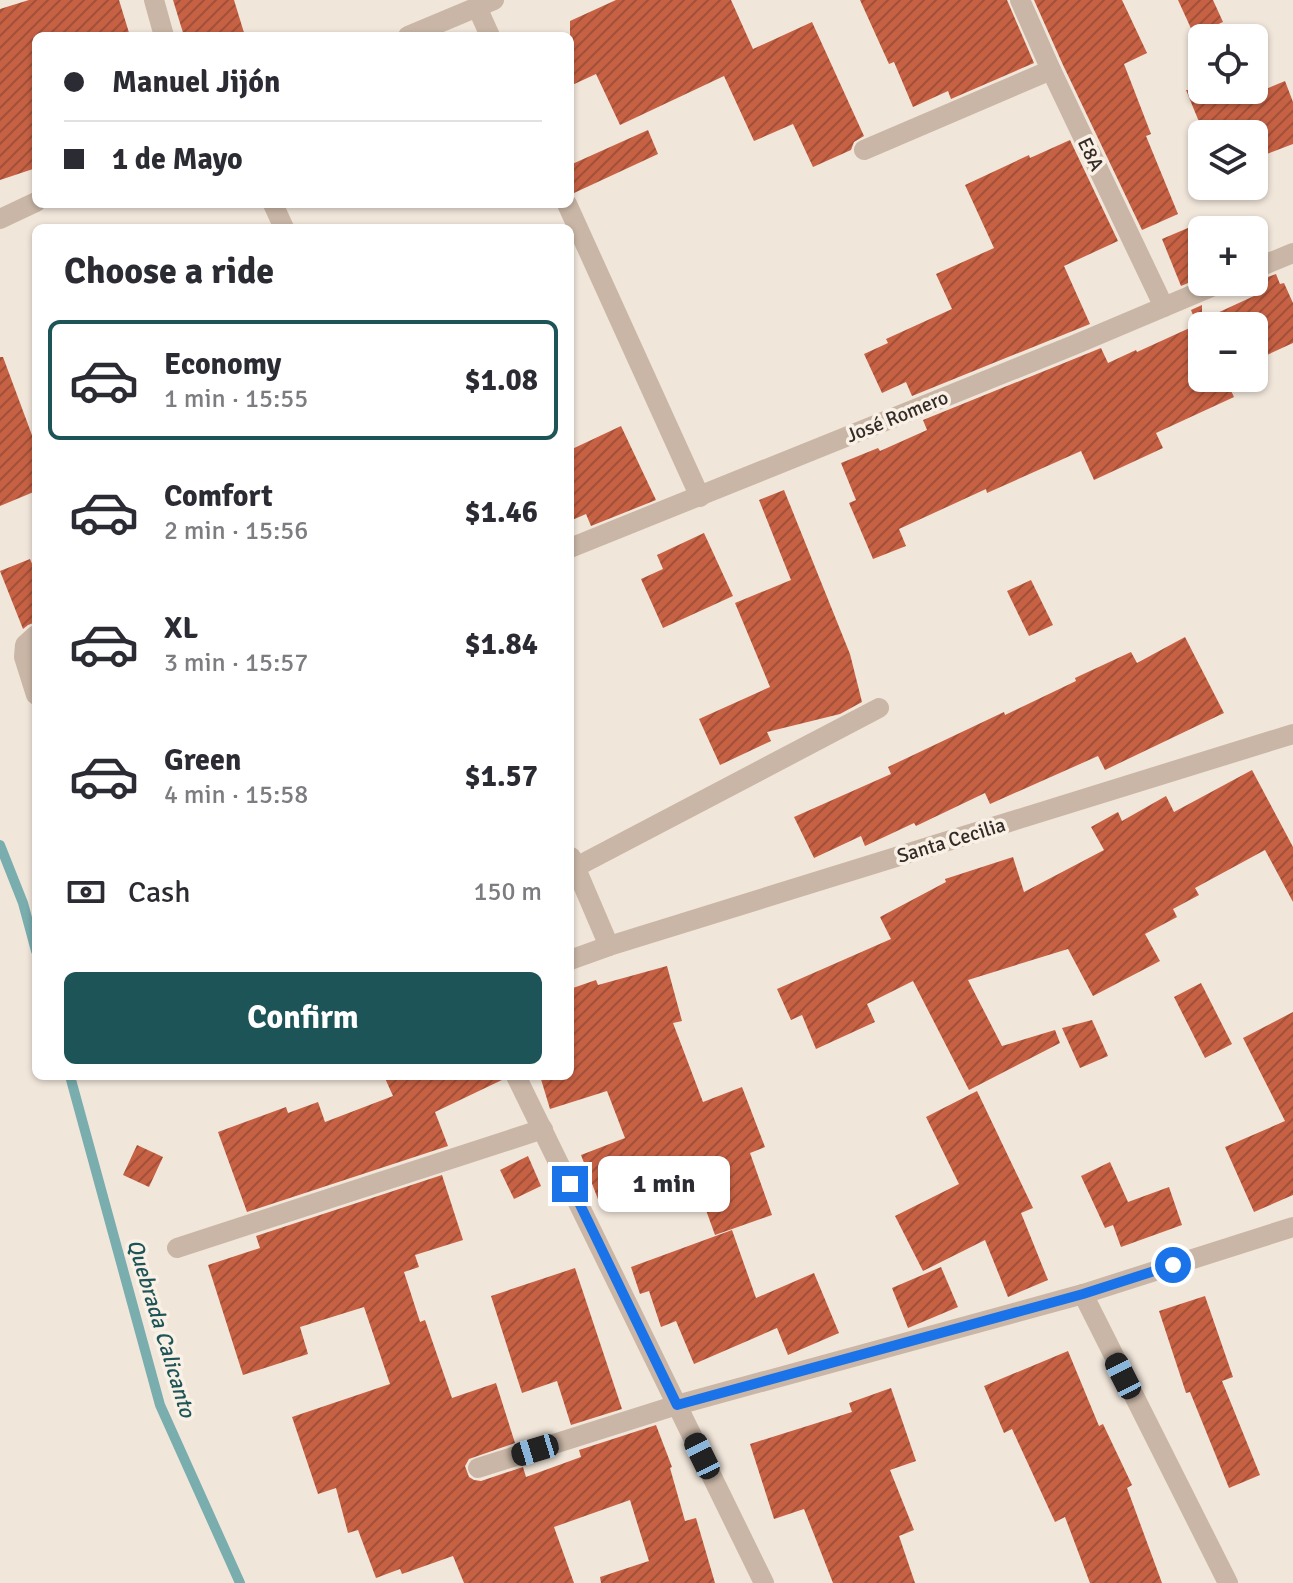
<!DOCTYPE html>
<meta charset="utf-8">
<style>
:root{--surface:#fff;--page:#f7f7f7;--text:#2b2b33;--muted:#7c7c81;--line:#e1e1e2;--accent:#1d5457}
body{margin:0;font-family:Signika,sans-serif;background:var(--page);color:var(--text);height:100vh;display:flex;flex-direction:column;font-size:30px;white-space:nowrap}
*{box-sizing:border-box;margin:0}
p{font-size:26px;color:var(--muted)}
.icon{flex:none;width:44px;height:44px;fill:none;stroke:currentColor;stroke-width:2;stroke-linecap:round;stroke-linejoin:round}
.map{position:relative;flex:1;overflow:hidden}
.side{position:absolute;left:32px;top:224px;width:542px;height:856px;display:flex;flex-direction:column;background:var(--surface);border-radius:12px;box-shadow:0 2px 6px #0004}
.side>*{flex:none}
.guide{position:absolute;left:32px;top:32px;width:542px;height:176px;border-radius:12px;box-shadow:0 2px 6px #0004;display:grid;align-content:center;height:176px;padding:0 32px;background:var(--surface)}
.tools{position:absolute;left:1188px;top:24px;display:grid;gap:16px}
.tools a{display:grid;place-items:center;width:80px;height:80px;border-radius:12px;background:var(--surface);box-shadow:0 2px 6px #0004;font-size:40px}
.end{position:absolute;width:36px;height:36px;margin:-18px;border:10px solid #1a73e8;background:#fff;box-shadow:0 0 0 4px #fff}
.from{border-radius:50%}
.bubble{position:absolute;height:56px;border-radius:12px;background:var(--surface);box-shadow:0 2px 6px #0004;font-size:26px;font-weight:700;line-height:56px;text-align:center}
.car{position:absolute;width:24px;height:48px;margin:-24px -12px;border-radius:10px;box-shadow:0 0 6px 2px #0007;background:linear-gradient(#222 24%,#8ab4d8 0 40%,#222 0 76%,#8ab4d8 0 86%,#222 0)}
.guide b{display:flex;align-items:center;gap:28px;height:76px;font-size:30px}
.guide b+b{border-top:2px solid var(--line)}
.guide i{width:20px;height:20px;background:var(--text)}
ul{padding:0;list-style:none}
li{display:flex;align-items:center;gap:24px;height:120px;margin:0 16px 12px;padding:0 16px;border:4px solid transparent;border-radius:12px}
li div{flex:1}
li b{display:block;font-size:30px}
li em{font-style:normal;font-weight:700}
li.selected{border-color:var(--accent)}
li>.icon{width:72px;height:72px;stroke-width:1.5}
h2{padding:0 32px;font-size:36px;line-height:96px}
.pay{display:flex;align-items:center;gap:20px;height:88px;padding:0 32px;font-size:30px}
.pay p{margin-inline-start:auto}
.primary-button{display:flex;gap:16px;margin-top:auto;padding:16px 32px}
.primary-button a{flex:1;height:92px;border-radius:12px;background:var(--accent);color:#fff;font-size:32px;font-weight:700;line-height:92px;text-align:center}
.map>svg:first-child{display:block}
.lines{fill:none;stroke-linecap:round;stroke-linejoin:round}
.stream{stroke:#79adae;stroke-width:10}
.building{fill:url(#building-hatch)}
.minor{stroke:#c9b6a6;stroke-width:20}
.route{stroke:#1a73e8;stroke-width:10}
.labels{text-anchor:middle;stroke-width:7;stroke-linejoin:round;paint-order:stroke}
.street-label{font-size:20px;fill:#352b27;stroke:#f9f0e6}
.water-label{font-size:22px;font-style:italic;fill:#1d5457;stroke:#f9f0e6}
</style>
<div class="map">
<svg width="1293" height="1583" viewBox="0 0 1293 1583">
<defs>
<pattern id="building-hatch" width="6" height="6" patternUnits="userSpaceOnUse" patternTransform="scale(2)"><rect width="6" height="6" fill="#c66144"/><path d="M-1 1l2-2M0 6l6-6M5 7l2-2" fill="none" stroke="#a25039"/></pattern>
</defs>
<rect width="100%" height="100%" fill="#f1e6da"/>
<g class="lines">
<g class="stream">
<path d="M0,845L23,903L36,951"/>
<path d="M70,1076L160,1405L240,1583"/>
</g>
</g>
<g class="building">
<path d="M29,0H119L130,36H36V168L0,180V9Z"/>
<path d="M173,0H234L245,36H184Z"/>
<path d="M616,0H731L753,49L812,22L864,136L854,142L851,150L813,167L793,124L754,141L724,76L620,125L596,74L570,86V21Z"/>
<path d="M860,0H1007L1034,63L951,99L948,91L913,107L894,62L889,64Z"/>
<path d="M1034,0H1122L1147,53L1124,64L1151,134L1146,136L1178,214L1142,230L1063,65Z"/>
<path d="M1178,0H1213L1223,22L1194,35Z"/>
<path d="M1285,81L1293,102V144L1254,159V134H1204L1186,90H1236L1240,100Z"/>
<path d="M648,130L658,154L574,193L570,192V165Z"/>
<path d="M1070,140L1118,241L1064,266L1090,324L912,396L906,382L882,393L864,354L888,343L886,339L952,309L936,274L994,248L965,185L1029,155L1030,158Z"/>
<path d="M1202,222V277L1181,286L1162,239Z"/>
<path d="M1276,274L1280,284L1284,283L1293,303V343L1254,361V326H1202V378H1225L1234,397L1156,433L1163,448L1094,480L1081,451L987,493L986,489L899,529L906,546L873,559L849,503L856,500L841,463L878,448L880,451L927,430L923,420L1101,348L1108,363L1136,350L1137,352L1194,326H1189L1196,323L1191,310L1202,305V320L1254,296V282Z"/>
<path d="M0,357H3L36,446V491L0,506Z"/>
<path d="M621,426L656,500L591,526L586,514L570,521V450Z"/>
<path d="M784,490L850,654L862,702L840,714L767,732L771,741L720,765L699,719L770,687L735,603L791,580L759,500Z"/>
<path d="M704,533L733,596L663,628L641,579L663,569L657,555Z"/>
<path d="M30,559L36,573V622L28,625L23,629L0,571Z"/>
<path d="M1031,580L1053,625L1029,636L1007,591Z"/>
<path d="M1185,637L1224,713L1105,770L1098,756L990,804L985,793L916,826L914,823L865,846L861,836L814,858L794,817L891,774L888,767L1004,712L1005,715L1076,681L1075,678L1131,652L1137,663Z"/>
<path d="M1252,770L1293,847V902L1265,850L1195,888L1199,895L1173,909L1177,917L1145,934L1160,961L1093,996L1068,949L968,980L1002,1046L1055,1030L1060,1043L969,1090L913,981L867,1004L875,1022L816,1049L802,1015L791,1020L777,989L891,939L880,917L946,882L945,879L1013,857L1024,892L1104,850L1091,827L1118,812L1122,821L1166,796L1174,812Z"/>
<path d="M667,966L682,1021L673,1023L703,1102L742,1087L765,1147L750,1153L772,1215L715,1235L693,1174L680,1179L679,1177L601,1207L581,1155L625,1138L607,1091L550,1109L540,1076H570V989L596,980L598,985Z"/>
<path d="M1201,983L1232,1044L1205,1058L1174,997Z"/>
<path d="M1293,1012V1195L1254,1212L1225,1147L1285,1121L1243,1038Z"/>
<path d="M1092,1020L1108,1056L1080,1068L1062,1028Z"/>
<path d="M384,1076H503L504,1079L435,1112L448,1146L247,1212L218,1132L286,1107L288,1113L318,1102L325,1122L393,1096Z"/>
<path d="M977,1091L1033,1208L1021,1213L1048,1280L1008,1297L985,1240L923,1271L895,1216L959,1184L926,1117Z"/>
<path d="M137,1145L163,1157L149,1187L123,1175Z"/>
<path d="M528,1156L541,1186L514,1199L500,1170Z"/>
<path d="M1110,1162L1128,1202L1169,1187L1182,1225L1121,1247L1113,1225L1105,1228L1081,1176Z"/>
<path d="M442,1175L463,1240L415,1255L419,1267L404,1272L420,1322L425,1320L452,1398L496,1383L515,1443L469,1459L465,1466L469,1477L474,1480L481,1481L523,1467L526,1477L581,1457L579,1450L656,1425L672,1467L670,1468L685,1521L696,1518L715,1583H601L600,1577L649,1561L630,1500L554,1527L574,1583H464L453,1556L402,1574L400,1569L376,1578L358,1530L348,1533L336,1488L318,1494L292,1417L390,1384L364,1307L300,1327L308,1354L243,1375L208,1265L260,1248L256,1236Z"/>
<path d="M732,1230L756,1298L814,1273L839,1333L788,1355L777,1328L694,1364L676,1321L661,1327L649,1291L640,1294L631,1267Z"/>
<path d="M941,1267L958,1307L908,1328L892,1288Z"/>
<path d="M575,1268L622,1409L571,1425L557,1381L522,1393L491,1296Z"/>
<path d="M1205,1296L1233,1377L1222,1381L1260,1475L1229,1488L1190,1392L1186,1393L1159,1311Z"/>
<path d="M1068,1351L1099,1426L1103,1424L1132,1485L1127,1488L1162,1583H1090L1065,1517L1055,1522L1012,1429L1004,1433L984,1386Z"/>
<path d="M891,1388L916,1461L890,1470L914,1530L899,1536L915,1583H833L804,1509L774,1519L750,1444L852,1412L849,1403Z"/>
</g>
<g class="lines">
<g class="minor">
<path d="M154,0L164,36"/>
<path d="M1020,0L1051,70L1164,307"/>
<path d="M477,7L490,36"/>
<path d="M408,36L494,0"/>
<path d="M864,150L1051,70"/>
<path d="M273,204L284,228"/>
<path d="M567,204L700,497"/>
<path d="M0,219L36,202"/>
<path d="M1254,269L1293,253"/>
<path d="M570,548L1074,345L1223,282"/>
<path d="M36,635L25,645L24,657L36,695"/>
<path d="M571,857L609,946"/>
<path d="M576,867L879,708"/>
<path d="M570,960L609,946L1293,734"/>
<path d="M516,1076L764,1583"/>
<path d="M177,1248L543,1129"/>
<path d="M1083,1294L1228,1583"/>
<path d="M478,1468L677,1405L1083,1294L1293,1227"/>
</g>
</g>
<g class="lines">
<path class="route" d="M570,1184L677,1405L1083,1294L1173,1265"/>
</g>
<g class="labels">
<g class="street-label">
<text transform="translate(1091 154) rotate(64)" y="7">E8A</text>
<text transform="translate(897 416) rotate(-22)" y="7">José Romero</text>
<text transform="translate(951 840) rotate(-17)" y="7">Santa Cecilia</text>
</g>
<g class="water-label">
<text transform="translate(162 1328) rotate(73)" y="8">Quebrada Calicanto</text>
</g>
</g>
</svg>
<div class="tools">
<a><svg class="icon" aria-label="locate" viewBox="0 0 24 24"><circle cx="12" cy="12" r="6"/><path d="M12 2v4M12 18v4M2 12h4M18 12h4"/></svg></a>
<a><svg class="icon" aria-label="layers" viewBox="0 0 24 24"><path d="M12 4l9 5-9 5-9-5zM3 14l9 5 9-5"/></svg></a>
<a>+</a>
<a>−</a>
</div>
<i class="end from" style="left:1173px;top:1265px"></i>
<i class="end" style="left:570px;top:1184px"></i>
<div class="bubble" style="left:598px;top:1156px;width:132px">1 min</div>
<i class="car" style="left:1123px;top:1376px;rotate:333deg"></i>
<i class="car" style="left:535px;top:1450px;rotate:253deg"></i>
<i class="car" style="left:702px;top:1456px;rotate:334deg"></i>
<div class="guide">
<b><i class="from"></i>Manuel Jijón</b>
<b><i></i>1 de Mayo</b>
</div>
<section class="side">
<h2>Choose a ride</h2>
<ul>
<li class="selected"><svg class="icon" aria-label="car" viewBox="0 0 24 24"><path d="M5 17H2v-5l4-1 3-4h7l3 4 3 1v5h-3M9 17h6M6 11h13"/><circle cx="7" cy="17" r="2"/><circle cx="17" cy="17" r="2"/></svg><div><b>Economy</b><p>1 min · 15:55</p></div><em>$1.08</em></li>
<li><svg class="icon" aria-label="car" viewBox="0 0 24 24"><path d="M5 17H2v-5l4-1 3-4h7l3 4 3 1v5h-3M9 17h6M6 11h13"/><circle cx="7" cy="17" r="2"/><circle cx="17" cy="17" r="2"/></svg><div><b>Comfort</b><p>2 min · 15:56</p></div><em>$1.46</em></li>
<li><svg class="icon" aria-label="car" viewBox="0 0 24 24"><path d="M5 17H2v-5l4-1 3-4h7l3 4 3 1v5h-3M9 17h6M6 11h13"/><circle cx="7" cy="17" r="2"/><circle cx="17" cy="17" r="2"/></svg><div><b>XL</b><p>3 min · 15:57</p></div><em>$1.84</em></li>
<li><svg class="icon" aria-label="car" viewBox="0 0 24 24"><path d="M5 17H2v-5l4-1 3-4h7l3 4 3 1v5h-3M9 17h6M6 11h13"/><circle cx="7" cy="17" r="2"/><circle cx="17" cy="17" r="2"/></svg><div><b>Green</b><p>4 min · 15:58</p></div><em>$1.57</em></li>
</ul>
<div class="pay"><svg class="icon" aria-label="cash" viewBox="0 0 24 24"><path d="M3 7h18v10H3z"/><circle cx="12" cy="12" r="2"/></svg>Cash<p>150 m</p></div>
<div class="primary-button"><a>Confirm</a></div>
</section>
</div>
